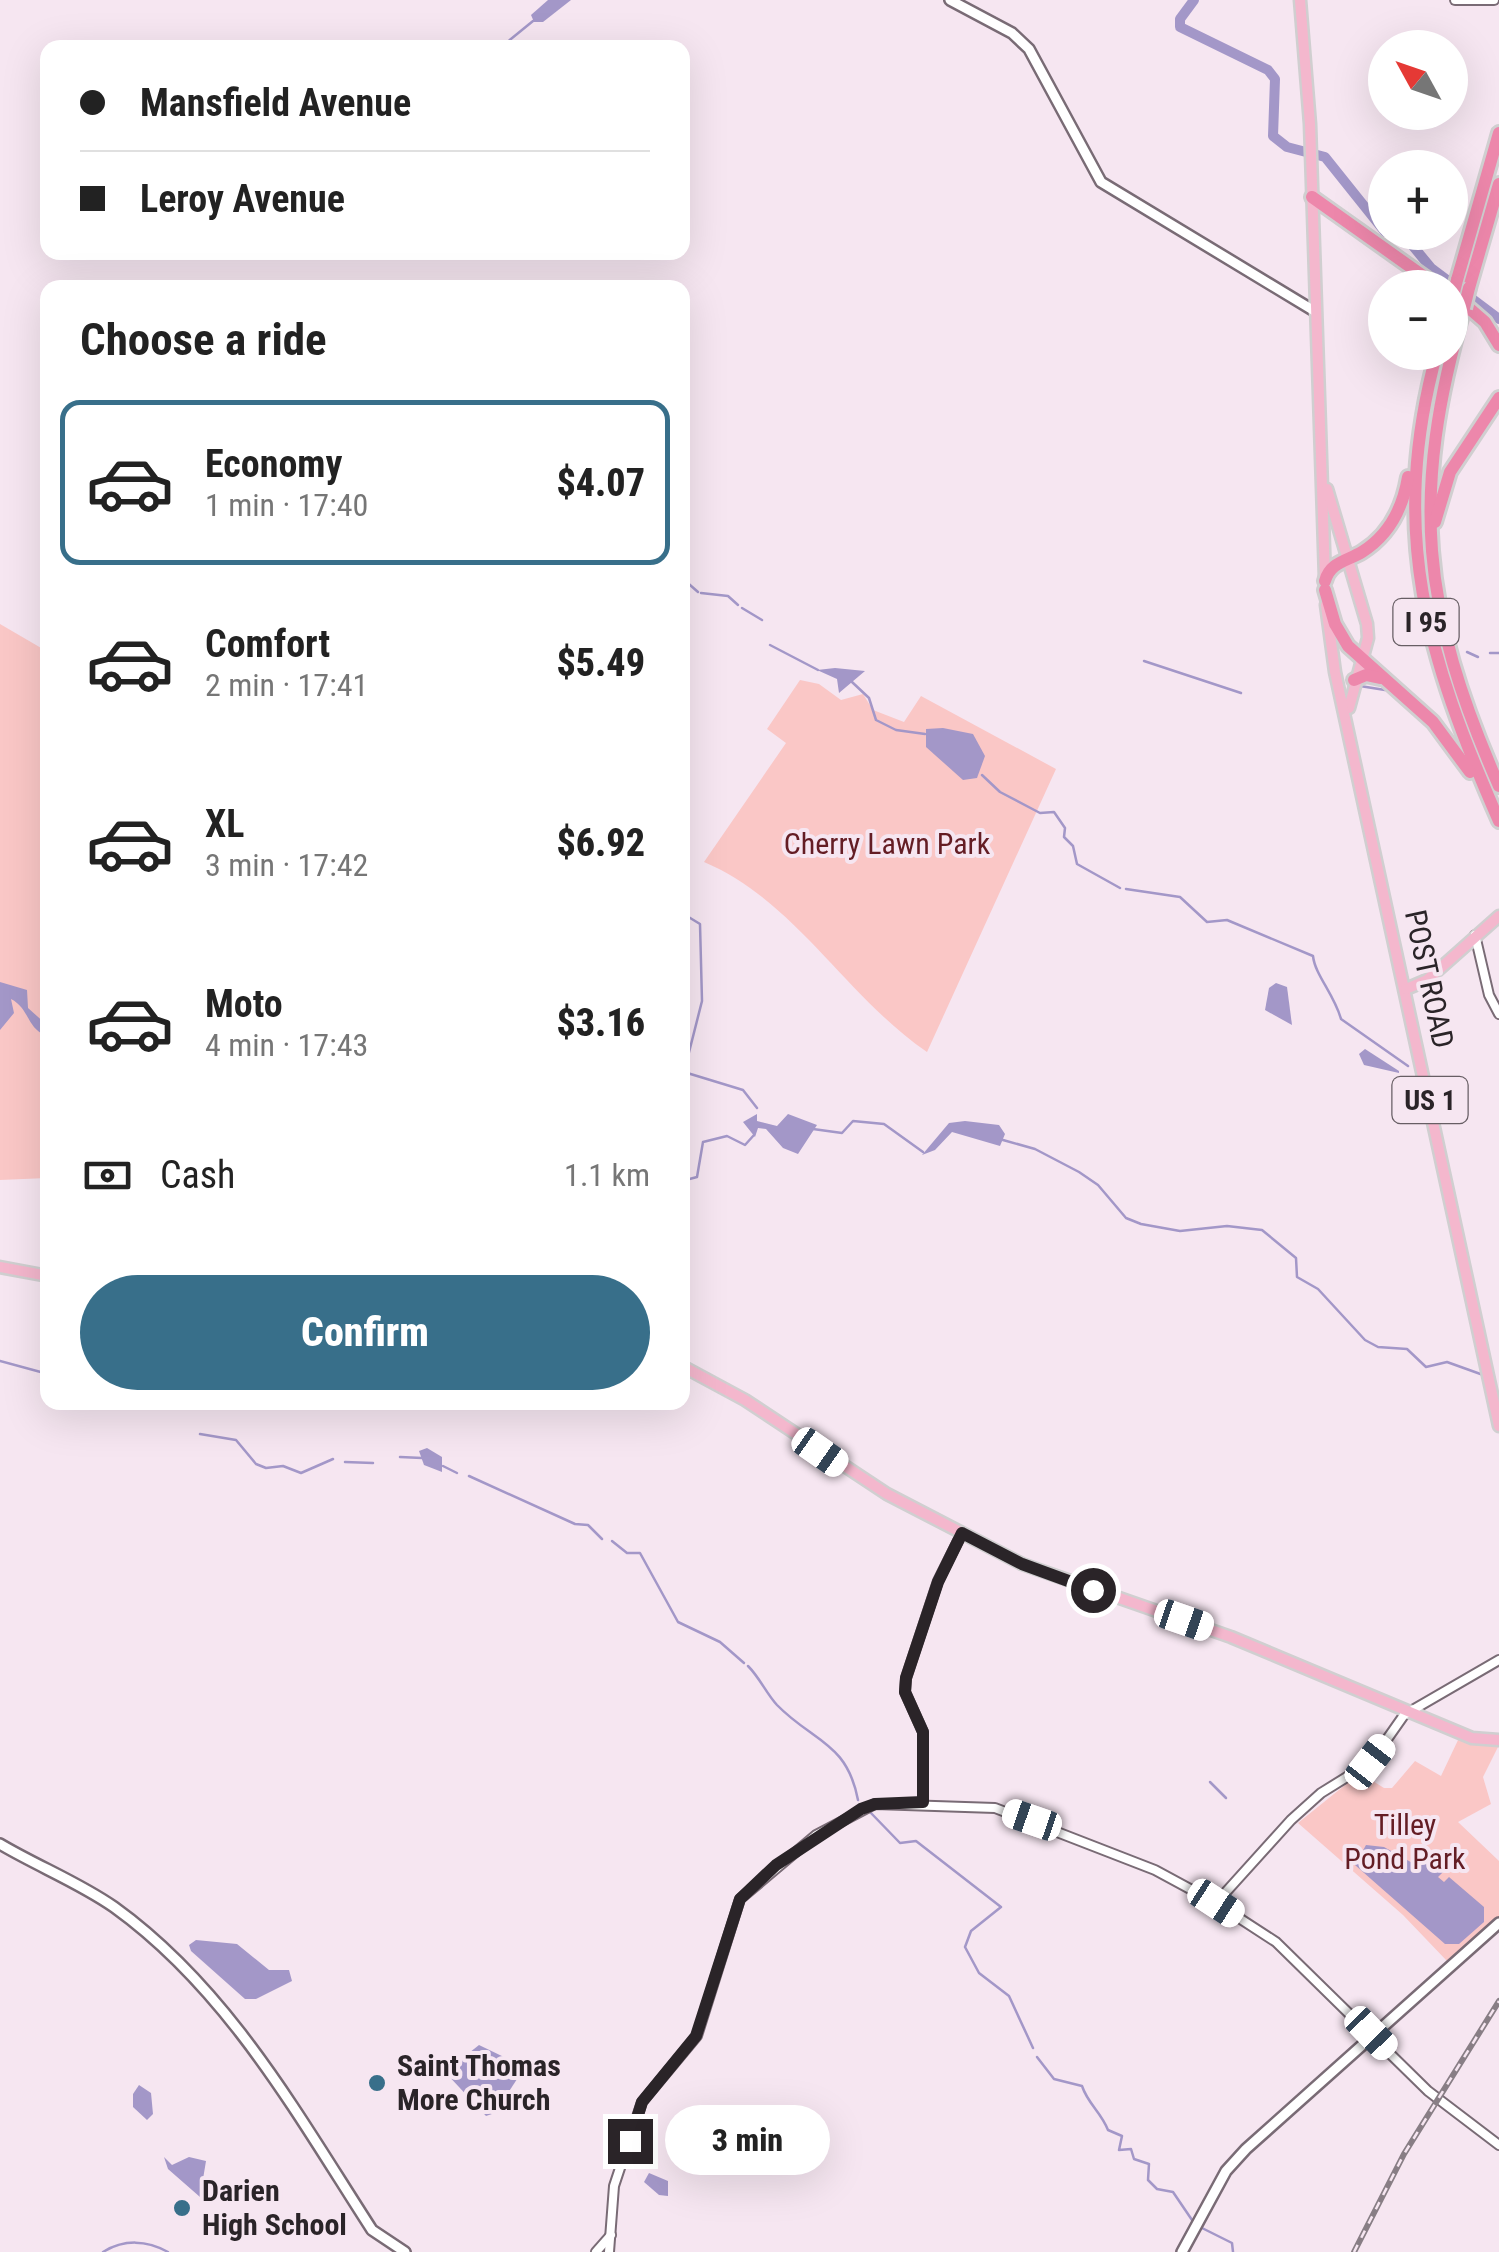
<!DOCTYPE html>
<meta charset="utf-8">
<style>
:root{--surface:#fff;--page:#f2f2f2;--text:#222;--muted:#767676;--line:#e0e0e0;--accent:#386f8a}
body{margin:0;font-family:"Roboto Condensed",sans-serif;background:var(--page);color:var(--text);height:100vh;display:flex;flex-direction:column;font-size:38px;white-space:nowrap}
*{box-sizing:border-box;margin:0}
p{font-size:32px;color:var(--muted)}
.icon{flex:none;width:55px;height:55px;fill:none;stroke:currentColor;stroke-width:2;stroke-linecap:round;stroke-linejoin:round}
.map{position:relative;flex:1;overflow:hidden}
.drawer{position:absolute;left:40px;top:280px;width:650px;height:1130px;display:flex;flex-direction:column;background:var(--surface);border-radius:20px;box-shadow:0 10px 40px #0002}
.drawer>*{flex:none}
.top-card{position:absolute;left:40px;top:40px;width:650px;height:220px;border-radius:20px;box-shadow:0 10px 40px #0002;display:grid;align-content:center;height:220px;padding:0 40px;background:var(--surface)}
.needle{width:65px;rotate:310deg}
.buttons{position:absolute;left:1368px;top:30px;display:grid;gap:20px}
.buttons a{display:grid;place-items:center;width:100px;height:100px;border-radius:50%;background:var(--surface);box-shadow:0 10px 40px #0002;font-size:50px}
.end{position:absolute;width:45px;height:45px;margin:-22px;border:12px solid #2a2428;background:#fff;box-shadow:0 0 0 5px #fff}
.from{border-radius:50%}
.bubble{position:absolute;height:70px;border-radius:35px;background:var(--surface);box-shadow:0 10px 40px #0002;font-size:32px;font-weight:800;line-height:70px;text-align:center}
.car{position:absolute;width:30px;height:60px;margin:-30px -15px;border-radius:12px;box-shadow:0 0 8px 2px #0007;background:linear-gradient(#fff 24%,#345 0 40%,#fff 0 76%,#345 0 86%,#fff 0)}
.top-card b{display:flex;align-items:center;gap:35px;height:95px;font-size:38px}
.top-card b+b{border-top:2px solid var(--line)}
.top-card i{width:25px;height:25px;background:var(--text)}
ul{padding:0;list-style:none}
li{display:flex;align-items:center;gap:30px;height:165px;margin:0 20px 15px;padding:0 20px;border:5px solid transparent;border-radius:20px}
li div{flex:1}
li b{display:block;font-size:38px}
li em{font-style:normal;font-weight:800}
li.active{border-color:var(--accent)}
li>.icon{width:90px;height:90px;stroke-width:1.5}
h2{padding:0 40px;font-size:45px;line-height:120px}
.pay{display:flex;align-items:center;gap:25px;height:110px;padding:0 40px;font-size:38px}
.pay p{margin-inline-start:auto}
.primary-button{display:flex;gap:20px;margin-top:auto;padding:20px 40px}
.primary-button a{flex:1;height:115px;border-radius:60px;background:var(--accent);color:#fff;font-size:40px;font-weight:800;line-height:115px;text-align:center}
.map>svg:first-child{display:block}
.green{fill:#fac7c6}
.water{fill:#a397c8}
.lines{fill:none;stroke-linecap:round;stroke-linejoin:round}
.stream{stroke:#a397c8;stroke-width:2.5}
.river{stroke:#a397c8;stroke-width:10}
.tertiary-casing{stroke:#796b75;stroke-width:12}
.secondary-casing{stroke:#796b75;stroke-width:14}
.primary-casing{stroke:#d0cfd0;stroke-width:15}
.motorway-casing{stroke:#d0cfd0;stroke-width:18}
.tertiary{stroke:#fff;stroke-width:8}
.secondary{stroke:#fff;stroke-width:9}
.primary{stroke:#f4b7cd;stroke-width:10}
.motorway{stroke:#ed87ab;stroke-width:12}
.rail-casing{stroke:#887e85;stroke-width:6}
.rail{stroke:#f6e6f1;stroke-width:2.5;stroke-dasharray:8;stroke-linecap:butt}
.motorway-bridge-casing{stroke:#d0cfd0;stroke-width:18;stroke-linecap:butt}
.motorway-bridge{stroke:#ed87ab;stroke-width:12}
.route{stroke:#2a2428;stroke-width:12}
.poi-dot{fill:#386f8a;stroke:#f6e6f1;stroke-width:4}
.labels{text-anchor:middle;stroke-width:8;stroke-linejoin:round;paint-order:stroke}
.shield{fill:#f6e6f1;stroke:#675e64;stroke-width:2.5}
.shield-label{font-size:28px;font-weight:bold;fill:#2a2428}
.park-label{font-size:30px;fill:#641d24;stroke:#f6e6f1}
.street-label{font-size:30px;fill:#2a2428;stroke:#f6e6f1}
.poi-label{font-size:30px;font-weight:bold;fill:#2a2428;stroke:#f6e6f1;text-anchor:start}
</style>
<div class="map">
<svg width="1499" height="2252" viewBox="0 0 1499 2252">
<rect width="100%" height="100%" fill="#f6e6f1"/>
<g class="green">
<path d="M0,624L48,652L47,1178L0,1180Z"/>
<path d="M800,680L819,684L841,700L863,694L873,710L904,722L921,696L1056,769L927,1052C845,996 796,901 704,862L786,743L767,729Z"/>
<path d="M1459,1738L1499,1745L1483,1777L1491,1804L1458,1822L1499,1861V1918L1447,1961L1403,1915L1298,1823L1360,1773L1384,1788H1392L1415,1761L1441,1776Z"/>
</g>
<g class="water">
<path d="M548,0H571L543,22H534L531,15Z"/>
<path d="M835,668L865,671L839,693L837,679L817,670Z"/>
<path d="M943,728L973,734L985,756L977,778L963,780L926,747V729Z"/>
<path d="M0,982L27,990L28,1008L47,1025L45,1035C27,1028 29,1008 11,999L14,1013L0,1030Z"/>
<path d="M1276,983L1287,987L1292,1025L1265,1010L1269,988Z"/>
<path d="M1365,1049L1399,1071V1073L1364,1065L1359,1054Z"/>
<path d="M757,1114V1121L777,1126L788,1114L817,1125L798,1154L783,1148L766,1129L758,1128L755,1137L743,1122Z"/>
<path d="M965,1121L999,1125L1005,1134L1000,1146L952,1132L935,1150L922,1155L949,1123Z"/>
<path d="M427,1448L442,1457V1472L424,1465L419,1451Z"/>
<path d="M1366,1845L1384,1847L1416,1865L1424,1855L1443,1872L1438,1877L1444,1882L1449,1877L1484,1907V1922L1459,1944H1445L1355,1865Z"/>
<path d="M196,1940L237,1944L269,1970H289L292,1981L256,1999H245L191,1951L189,1945Z"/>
<path d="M479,2045L506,2058L519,2076L495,2113L486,2116L445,2072Z"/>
<path d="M139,2085L151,2093L153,2114L147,2120L133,2107V2094Z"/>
<path d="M164,2157L172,2165L189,2157L206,2161L200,2197L168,2169Z"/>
<path d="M649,2173L668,2181V2196L659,2195L644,2182Z"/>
</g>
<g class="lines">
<g class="stream">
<path d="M500,48L533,21"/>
<path d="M682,578L698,592"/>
<path d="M701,593L728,596L738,605"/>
<path d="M742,608L762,620"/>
<path d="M770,645L818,670"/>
<path d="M1467,652L1478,657"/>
<path d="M1490,653H1499"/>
<path d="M1144,661L1241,693"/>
<path d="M852,682L869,698L876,720L896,730L925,734"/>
<path d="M1360,686L1385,690"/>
<path d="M982,775L1000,792L1040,813L1054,812L1065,828L1064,837L1073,846L1077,864L1120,888"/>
<path d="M1126,889L1180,897L1207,922L1227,920L1313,956C1315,975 1334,994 1341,1019L1408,1066"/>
<path d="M682,913L700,924L702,1001L684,1072L743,1090L757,1108"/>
<path d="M813,1129L842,1133L853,1121L884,1124L923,1152"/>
<path d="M1003,1140L1035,1149L1079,1172L1098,1185L1126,1218L1141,1224L1180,1231L1227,1226L1262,1230L1296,1258L1297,1277L1318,1289L1365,1340L1378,1347L1407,1349L1426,1367L1447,1362L1486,1376"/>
<path d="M682,1181L697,1177L703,1142L727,1136L745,1145L754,1135"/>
<path d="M0,1361L48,1374"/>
<path d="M200,1434L236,1440L256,1464L266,1468L283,1466L301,1473L333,1459"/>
<path d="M400,1457L422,1458"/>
<path d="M345,1462L373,1463"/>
<path d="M443,1466L457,1473"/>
<path d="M469,1476L575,1524L588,1525L602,1539"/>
<path d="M612,1541L627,1553H640L678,1622L720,1642L744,1663"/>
<path d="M748,1666C760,1678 766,1693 777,1705C813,1742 847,1742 858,1800"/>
<path d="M1210,1782L1226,1798"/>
<path d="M870,1812L900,1843L916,1841L1001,1907L971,1931L965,1947L979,1973L1009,1996L1033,2048"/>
<path d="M1037,2057L1054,2079L1082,2086C1088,2104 1101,2112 1108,2130L1122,2136L1119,2150L1131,2149L1134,2159L1149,2164L1148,2180L1157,2189L1173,2192L1192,2220"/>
<path d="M1202,2228L1232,2243L1233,2252"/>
<path d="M103,2252C124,2239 147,2240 168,2252"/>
</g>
<g class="river">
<path d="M1194,0L1180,19V27L1268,70L1275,79L1273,136L1287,147L1325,157L1385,232"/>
<path d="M1387,232L1408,240L1431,268L1499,319"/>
</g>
<g class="tertiary-casing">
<g id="tertiary">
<path d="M1455,0H1494"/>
<path d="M1475,935L1489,995L1499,1014"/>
<path d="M923,1802V1732L905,1692L906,1678L938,1581L962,1533"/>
<path d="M1216,1903L1291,1820L1321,1793L1371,1762L1404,1715L1499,1660"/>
<path d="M596,2252L611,2235"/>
<path d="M609,2252L614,2186L642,2102L697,2036L740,1899L816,1835L875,1804L995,1808L1155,1870L1216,1903L1276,1942L1428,2091L1499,2145"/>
</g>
</g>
<g class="secondary-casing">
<g id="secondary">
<path d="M950,0L1012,33L1029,49L1101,182L1316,312"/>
<path d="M0,1844C37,1866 80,1883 114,1907C228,1989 297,2114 372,2230L405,2252"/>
<path d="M1182,2252L1226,2171L1246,2149L1499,1923"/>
</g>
</g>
<g class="primary-casing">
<g id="primary">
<path d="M1300,0L1310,124L1325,578"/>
<path d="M1327,489L1367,624L1368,638L1349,708"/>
<path d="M1326,605L1335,672L1499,1426"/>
<path d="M1406,989L1427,980L1499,916"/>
<path d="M0,1267L48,1276"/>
<path d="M682,1366L745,1400L887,1494L1022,1564L1231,1637L1472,1738L1499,1740"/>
</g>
</g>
<g class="motorway-casing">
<g id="motorway">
<path d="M1312,197L1440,288"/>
<path d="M1457,280L1499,133"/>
<path d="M1469,288L1499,184"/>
<path d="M1462,302L1485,322L1499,345"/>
<path d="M1464,308C1410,495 1421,609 1499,786"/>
<path d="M1437,352C1388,532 1427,657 1499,821"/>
<path d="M1435,522L1450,472L1499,398"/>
<path d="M1325,581C1330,562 1347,561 1362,552C1389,535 1403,507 1408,477"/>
<path d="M1325,590L1335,624L1348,646L1433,722L1470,772"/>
<path d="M1354,680L1366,675L1380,678"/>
</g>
</g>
<use href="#tertiary" class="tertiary"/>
<use href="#secondary" class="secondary"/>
<use href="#primary" class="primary"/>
<use href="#motorway" class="motorway"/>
<g class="rail-casing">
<path id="rail" d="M1354,2252L1404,2154L1499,2001"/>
</g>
<use href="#rail" class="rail"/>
<g class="motorway-bridge-casing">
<g id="motorway-bridge">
<path d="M1452,300L1457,280"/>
<path d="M1464,308L1469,288"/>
</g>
</g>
<use href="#motorway-bridge" class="motorway-bridge"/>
</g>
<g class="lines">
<path class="route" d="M630,2141L642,2102L696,2036L740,1899L776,1865L861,1809L875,1804L923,1802V1732L905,1692L906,1678L938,1582L962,1533L1022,1564L1093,1590"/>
</g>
<g class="poi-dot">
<circle cx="377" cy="2083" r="10"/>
<circle cx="182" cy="2208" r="10"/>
</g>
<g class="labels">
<g class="shield">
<rect x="1393.5" y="599" width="65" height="46" rx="8"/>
<rect x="1392.5" y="1077" width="75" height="46" rx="8"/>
</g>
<g class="shield-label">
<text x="1426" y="632">I 95</text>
<text x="1430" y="1110">US 1</text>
</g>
<g class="park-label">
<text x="887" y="854">Cherry Lawn Park</text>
<text x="1405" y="1835">Tilley<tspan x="1405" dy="34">Pond Park</tspan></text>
</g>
<g class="street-label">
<text transform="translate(1429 979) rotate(78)" y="10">POST ROAD</text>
</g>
<g class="poi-label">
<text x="397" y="2076">Saint Thomas<tspan x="397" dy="34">More Church</tspan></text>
<text x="202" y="2201">Darien<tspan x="202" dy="34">High School</tspan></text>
</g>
</g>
</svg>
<div class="buttons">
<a><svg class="needle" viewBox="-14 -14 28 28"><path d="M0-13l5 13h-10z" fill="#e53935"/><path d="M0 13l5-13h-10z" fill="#767676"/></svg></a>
<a>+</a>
<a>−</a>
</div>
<i class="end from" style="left:1093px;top:1590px"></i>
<i class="end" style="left:630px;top:2141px"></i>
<div class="bubble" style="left:665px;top:2105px;width:165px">3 min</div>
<i class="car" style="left:820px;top:1452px;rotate:125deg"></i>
<i class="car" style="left:1184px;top:1620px;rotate:109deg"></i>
<i class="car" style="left:1370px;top:1762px;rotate:38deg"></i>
<i class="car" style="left:1032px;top:1820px;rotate:289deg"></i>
<i class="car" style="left:1216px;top:1903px;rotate:123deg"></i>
<i class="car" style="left:1371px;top:2033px;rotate:136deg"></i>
<div class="top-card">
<b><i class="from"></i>Mansfield Avenue</b>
<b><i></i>Leroy Avenue</b>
</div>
<section class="drawer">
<h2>Choose a ride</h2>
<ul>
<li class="active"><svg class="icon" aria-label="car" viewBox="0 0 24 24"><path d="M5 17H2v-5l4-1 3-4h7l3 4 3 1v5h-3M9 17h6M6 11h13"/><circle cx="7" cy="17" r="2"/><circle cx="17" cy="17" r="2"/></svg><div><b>Economy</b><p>1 min · 17:40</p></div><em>$4.07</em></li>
<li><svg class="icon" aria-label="car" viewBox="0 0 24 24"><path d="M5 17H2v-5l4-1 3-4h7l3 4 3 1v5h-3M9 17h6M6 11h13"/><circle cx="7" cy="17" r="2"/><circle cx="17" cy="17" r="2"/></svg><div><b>Comfort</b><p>2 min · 17:41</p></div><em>$5.49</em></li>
<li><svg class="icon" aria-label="car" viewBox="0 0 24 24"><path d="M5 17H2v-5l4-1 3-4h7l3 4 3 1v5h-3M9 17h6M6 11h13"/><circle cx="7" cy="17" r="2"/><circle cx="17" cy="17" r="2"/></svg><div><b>XL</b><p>3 min · 17:42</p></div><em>$6.92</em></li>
<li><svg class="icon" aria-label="car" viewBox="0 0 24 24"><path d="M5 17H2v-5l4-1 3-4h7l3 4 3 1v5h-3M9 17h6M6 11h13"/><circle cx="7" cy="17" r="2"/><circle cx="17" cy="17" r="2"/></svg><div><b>Moto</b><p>4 min · 17:43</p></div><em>$3.16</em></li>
</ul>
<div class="pay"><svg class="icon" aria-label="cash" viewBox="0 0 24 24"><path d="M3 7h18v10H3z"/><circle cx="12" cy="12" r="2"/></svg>Cash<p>1.1 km</p></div>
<div class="primary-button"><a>Confirm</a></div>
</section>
</div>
